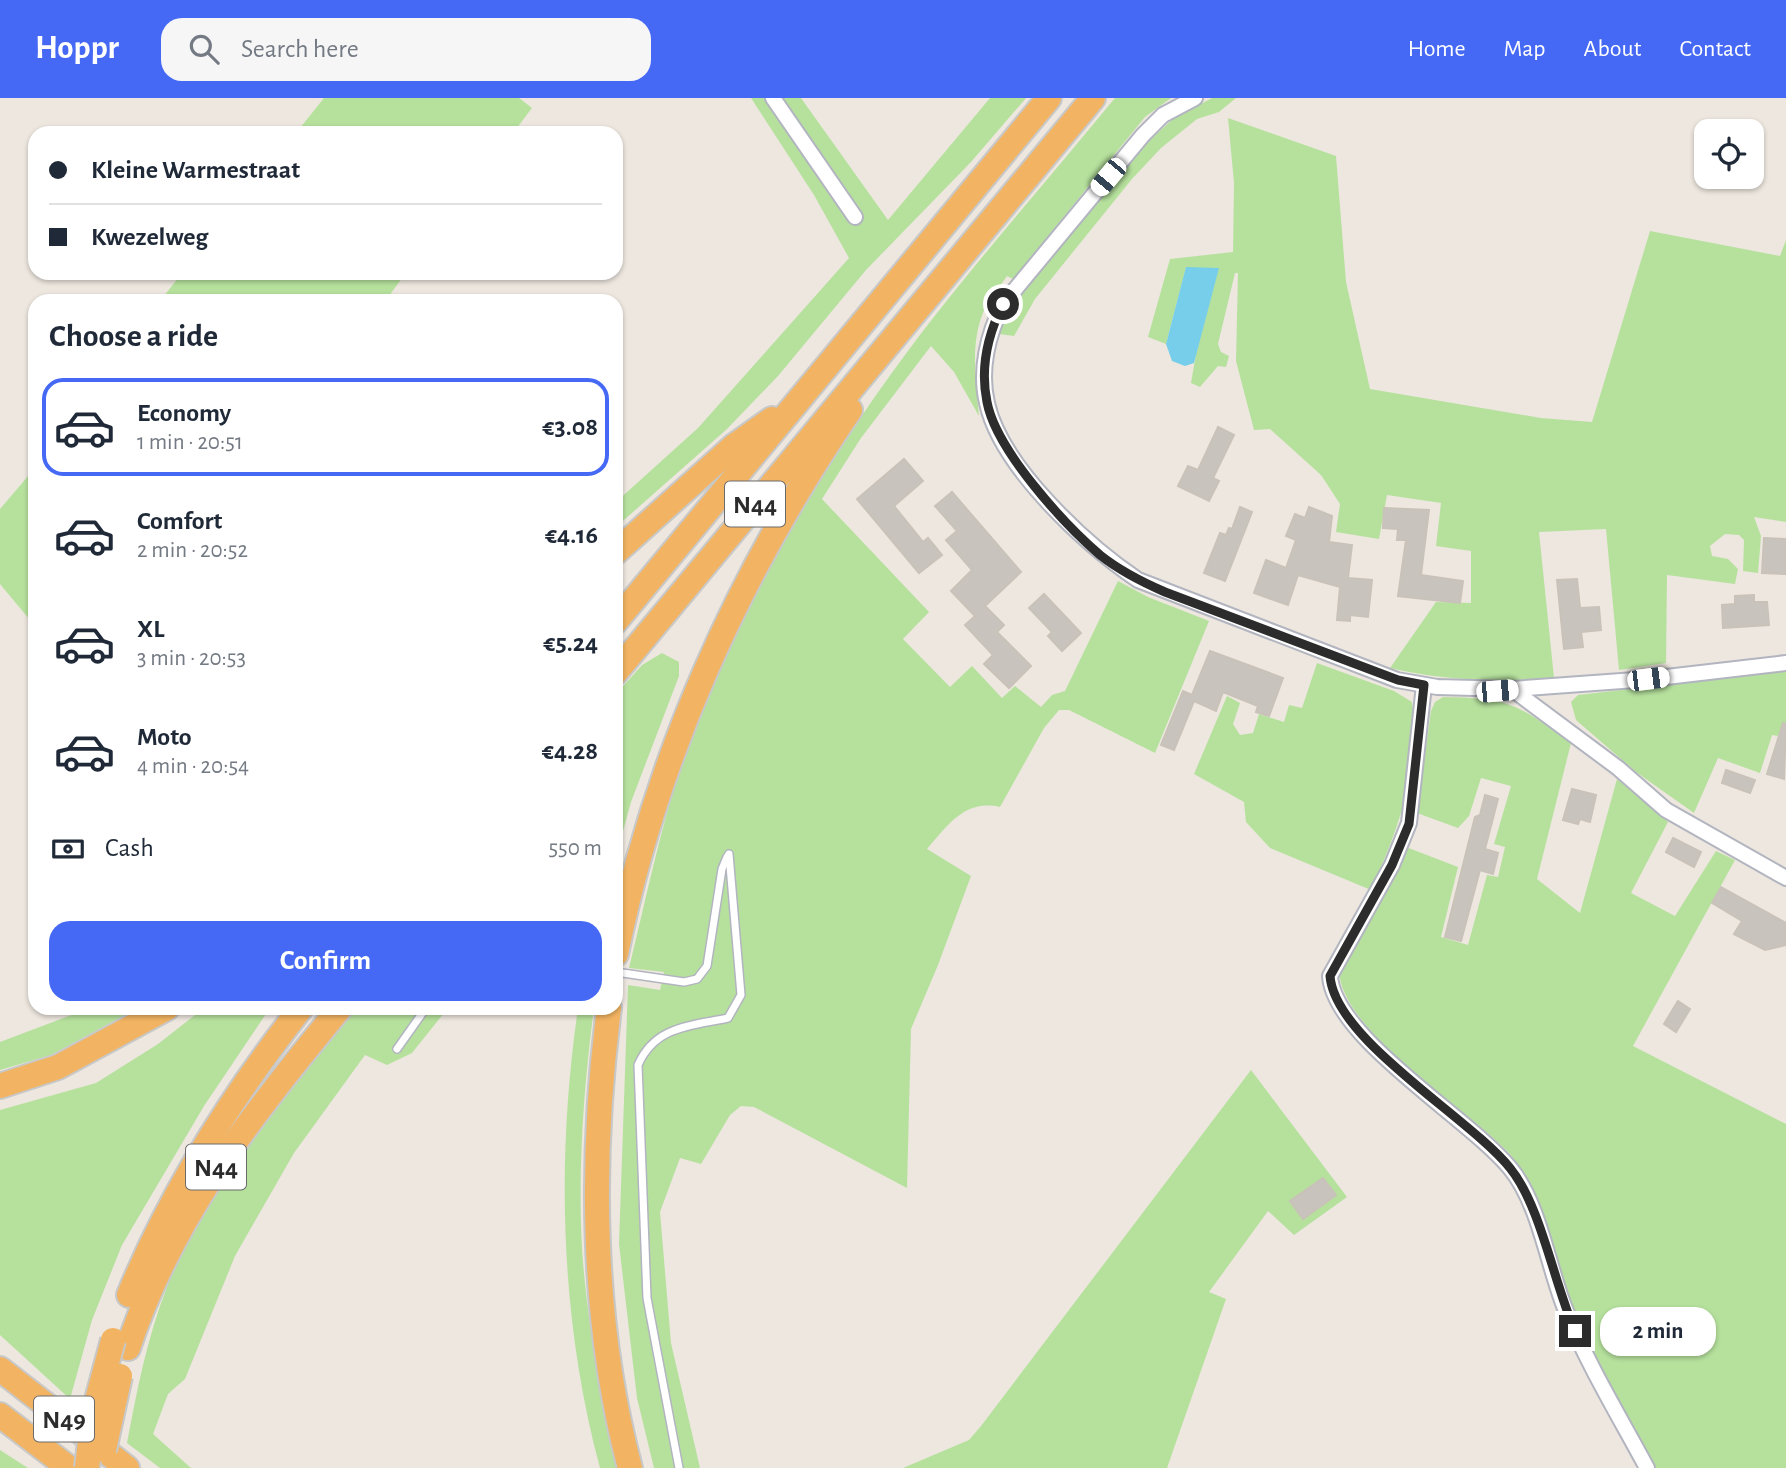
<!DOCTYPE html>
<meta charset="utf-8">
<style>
:root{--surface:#fff;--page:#f6f6f7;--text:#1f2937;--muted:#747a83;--line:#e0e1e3;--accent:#4569f4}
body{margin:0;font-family:"Alegreya Sans",sans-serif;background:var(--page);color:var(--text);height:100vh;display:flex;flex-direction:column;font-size:26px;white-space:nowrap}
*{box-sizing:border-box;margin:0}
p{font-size:23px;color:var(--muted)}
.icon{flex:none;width:38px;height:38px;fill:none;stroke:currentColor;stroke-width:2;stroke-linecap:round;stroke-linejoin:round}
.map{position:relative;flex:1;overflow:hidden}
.sheet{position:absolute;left:28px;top:196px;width:595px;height:721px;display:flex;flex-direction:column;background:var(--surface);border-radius:21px;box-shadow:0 2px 5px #0004}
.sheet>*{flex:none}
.guide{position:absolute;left:28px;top:28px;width:595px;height:154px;border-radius:21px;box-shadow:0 2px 5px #0004;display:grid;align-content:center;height:154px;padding:0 21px;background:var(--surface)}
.controls{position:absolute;left:1694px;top:21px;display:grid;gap:14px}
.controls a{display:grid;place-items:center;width:70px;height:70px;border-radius:14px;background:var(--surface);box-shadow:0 2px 5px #0004;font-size:35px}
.end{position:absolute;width:32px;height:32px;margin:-16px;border:9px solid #2c2c2c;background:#fff;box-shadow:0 0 0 4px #fff}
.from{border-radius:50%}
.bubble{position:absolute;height:49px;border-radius:21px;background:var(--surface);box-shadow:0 2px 5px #0004;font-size:23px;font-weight:700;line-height:49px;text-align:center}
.car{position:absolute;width:21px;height:42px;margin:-21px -10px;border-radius:9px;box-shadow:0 0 5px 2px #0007;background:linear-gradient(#fff 24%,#345 0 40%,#fff 0 76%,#345 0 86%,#fff 0)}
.guide b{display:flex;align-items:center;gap:24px;height:66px;font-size:26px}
.guide b+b{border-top:2px solid var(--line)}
.guide i{width:18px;height:18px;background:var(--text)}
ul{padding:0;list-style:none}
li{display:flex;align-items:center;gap:21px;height:98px;margin:0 14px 10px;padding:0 7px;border:4px solid transparent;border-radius:21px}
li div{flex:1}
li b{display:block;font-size:26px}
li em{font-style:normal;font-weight:700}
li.selected{border-color:var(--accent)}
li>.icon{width:63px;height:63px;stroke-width:1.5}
h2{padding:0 21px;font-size:32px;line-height:84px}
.pay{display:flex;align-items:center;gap:18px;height:77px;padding:0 21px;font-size:26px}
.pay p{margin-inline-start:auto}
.action{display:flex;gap:14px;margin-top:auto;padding:14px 21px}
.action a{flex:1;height:80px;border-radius:21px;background:var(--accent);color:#fff;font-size:28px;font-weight:700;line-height:80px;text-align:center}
header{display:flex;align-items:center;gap:42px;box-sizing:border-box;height:98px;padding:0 35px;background:var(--accent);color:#fff}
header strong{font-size:33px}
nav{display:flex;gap:38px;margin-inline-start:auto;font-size:24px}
.search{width:490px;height:63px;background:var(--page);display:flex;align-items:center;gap:18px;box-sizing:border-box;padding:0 24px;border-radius:21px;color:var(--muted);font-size:26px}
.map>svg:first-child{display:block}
.green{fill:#b6e19d}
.water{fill:#76ceeb}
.building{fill:#c9c3be;stroke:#c8c2b8;stroke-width:2}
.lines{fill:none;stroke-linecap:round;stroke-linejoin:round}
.service-casing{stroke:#b2b5bf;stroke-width:10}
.minor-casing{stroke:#b2b5bf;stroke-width:18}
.trunk-casing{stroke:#c8c8c8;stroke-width:28}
.service{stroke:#fff;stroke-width:7}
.minor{stroke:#fff;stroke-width:14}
.trunk{stroke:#f2b462;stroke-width:24}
.trunk-bridge-casing{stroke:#c8c8c8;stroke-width:28;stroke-linecap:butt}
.trunk-bridge{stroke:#f2b462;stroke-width:24}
.route{stroke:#2c2c2c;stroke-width:9}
.labels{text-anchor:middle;stroke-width:5;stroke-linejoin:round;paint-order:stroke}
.shield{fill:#fff;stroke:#6b6b6b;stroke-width:2}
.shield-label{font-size:26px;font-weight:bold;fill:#2c2c2c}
</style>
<header>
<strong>Hoppr</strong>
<div class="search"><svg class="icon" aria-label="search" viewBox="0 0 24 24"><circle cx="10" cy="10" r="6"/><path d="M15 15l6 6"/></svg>Search here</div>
<nav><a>Home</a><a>Map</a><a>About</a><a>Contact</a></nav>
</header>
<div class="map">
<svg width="1786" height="1370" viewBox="0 0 1786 1370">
<rect width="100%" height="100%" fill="#ede7df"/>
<g class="green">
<path d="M324,0H519L532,10L513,35H296Z"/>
<path d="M751,0H801L888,122L990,0H1026L971,64L866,172L778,278L727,331L616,429V404L698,330L849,160L814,97Z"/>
<path d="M1115,0H1171L1145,19L1013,181L1007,178C999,190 988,202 983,215C970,246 976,285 979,318L954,274L931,248L861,340L822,401L929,514L903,541L950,589L972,568L1002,600L1015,588L1041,609L1052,597L1065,593L1118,483L1148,499L1209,523L1155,655L1069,612H1059L1044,630L1000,709C965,701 948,727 927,751L971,778L938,867L911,931L907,1090L754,1009L741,1008L730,1017L701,1066L680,1060L660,1114L671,1245L700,1370H654L637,1300L619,1146L628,887L660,892L664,874L629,870C651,780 669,687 706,601C761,469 837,346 923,233C985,153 1051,78 1115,0Z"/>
<path d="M1212,0H1236L1219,14L1197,21L1161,50L1132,81L1035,201L1014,238L999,236L1006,214L1142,49L1173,21Z"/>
<path d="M1228,20L1336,58L1346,184L1370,291L1541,320L1592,324L1650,133L1780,158L1786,142V424L1754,419L1761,438L1758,475L1743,473L1744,442L1739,437L1725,436L1710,448L1712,458L1728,461L1738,471L1735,486L1667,477L1666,565L1619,572L1606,431L1539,434L1554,580C1498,584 1445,583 1390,570L1436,504L1471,505V453L1436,448L1441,405L1387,397L1379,441L1336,434L1340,406L1321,377L1270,331L1254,332L1236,263L1238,175H1235L1218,246L1221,254L1229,258L1226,269L1218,268L1200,289L1191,285L1196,256L1186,170L1166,246L1148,239L1170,161L1233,154L1234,85Z"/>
<path d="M182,175H406L385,203H160Z"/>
<path d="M35,370V528L0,486V411Z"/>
<path d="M662,555L679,564V578L631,704L616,759V596L642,567Z"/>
<path d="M1317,565L1394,593L1412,604C1422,668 1397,735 1371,792L1270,750L1246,724L1244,704L1194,676L1227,598L1240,605L1233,626L1240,637L1253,635L1259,616L1284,624L1289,607L1302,610Z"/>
<path d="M1786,573V639L1772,637L1760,675L1718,660L1694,715L1636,674L1576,622L1571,604L1578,597Z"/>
<path d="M1443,599C1509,600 1518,606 1571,645L1537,781L1580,815L1617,681L1668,724L1631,795L1675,818L1716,753L1735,762L1633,948L1786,1026V1370H1656C1624,1311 1589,1252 1564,1189C1546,1143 1543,1091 1507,1053C1464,1009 1343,934 1339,874L1406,749L1458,769L1441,839L1468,847L1487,777L1498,779L1505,749L1494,746L1511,688L1481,680L1469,718L1458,730L1417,715L1431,613L1435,604Z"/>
<path d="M90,910H138L51,957L0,972V944Z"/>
<path d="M204,910H270L204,1008L122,1147L92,1222L70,1301L0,1237V1012L96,985L158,946Z"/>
<path d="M355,910H448L412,955L387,967L365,957L294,1055L235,1158L185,1281L168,1296L153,1336L191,1370H160L127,1345C137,1292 147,1240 167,1189C208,1089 288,995 355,910Z"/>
<path d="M578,910H594C583,993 576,1092 584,1176C590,1241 604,1306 617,1370H600C560,1222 556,1061 578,910Z"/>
<path d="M1251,972L1347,1099L1294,1137L1268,1113L1209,1194L1226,1201L1167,1370H903L969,1342L981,1328Z"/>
<path d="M0,1352L28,1370H0Z"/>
</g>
<path class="water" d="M1186,169L1219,170L1194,265L1185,268L1172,263L1166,246Z"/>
<g class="building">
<path d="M1218,329L1234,337L1213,380L1219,383L1209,403L1178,388L1188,368L1198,372Z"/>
<path d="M904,361L923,383L894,408L923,444L928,440L942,457L919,475L857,401Z"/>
<path d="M952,394L1021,474L985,508L1004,527L997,534L1031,568L1009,590L984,566L993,557L965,527L975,518L951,493L972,472L946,442L957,433L935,408Z"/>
<path d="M1240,409L1252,414L1225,483L1204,475L1220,435L1226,437L1229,430L1232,431Z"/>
<path d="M1309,409L1332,418L1329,444L1352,447L1348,480L1372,482L1368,519L1350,517V523L1337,522L1340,489L1298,477L1288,507L1254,495L1266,462L1286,470L1296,442L1286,438L1295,416L1305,420Z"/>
<path d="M1384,410L1429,412L1421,477L1463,483L1460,505L1398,498L1406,442H1397L1398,431L1383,430Z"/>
<path d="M1764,440L1786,441V476L1762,475Z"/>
<path d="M1577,481L1580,510L1599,509L1601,532L1581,534L1583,549L1564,551L1557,482Z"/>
<path d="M1044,496L1081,535L1062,553L1048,538L1052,534L1029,510Z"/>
<path d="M1754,497V504H1767L1769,527L1723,530L1722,507L1735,506V498Z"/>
<path d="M1210,553L1283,580L1269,618L1256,614L1258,608L1223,594L1216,613L1194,603L1174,652L1161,647L1183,593L1192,597Z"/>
<path d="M1783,625L1786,626L1784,681L1767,676Z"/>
<path d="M1726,672L1755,682L1750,695L1722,685Z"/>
<path d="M1572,691L1596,697L1590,724L1580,721L1578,726L1563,722Z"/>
<path d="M1485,697L1498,701L1485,751L1498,755L1493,776L1480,772L1461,843L1445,839L1475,719L1480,717Z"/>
<path d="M1673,740L1701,754L1694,769L1666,754Z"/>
<path d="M1721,789L1786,825V847L1765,852L1734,836L1742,823L1712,805Z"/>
<path d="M1678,903L1690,911L1676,934L1664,926Z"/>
<path d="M1323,1080L1336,1097L1303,1121L1290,1103Z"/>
</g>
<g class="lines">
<g class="service-casing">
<g id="service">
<path d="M616,874L684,884L697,881L707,868L722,771L727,759"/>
<path d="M397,951L426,910"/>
<path d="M679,1370L647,1200L638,967C655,928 690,928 728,920L741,897L729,756"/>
</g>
</g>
<g class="minor-casing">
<g id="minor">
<path d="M773,0L855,119"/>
<path d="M1195,0L1163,17L1143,37L1003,206C988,236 979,272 987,305C1001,369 1086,447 1138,482L1397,582L1437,589L1512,591L1618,670L1666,712L1786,780"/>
<path d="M1424,587L1409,725L1392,767L1330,878C1334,940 1469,1020 1510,1070C1540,1106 1548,1170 1566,1213C1588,1267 1619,1318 1647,1370"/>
<path d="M1512,591L1649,581L1786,565"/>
</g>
</g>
<g class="trunk-casing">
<g id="trunk">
<path d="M616,454L734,348L772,321"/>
<path d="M616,523L1049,0"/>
<path d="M616,574L1093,0"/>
<path d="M616,856C655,661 738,477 850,312"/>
<path d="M609,910C590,1059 591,1224 630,1370"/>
<path d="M0,988L58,969L167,910"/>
<path d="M129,1197C172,1093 232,998 301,910"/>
<path d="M128,1250C172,1117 252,1017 340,910"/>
<path d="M0,1271L127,1370"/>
<path d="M0,1317L69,1370"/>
</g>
</g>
<use href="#service" class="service"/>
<use href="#minor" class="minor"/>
<use href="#trunk" class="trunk"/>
<g class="trunk-bridge-casing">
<g id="trunk-bridge">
<path d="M104,1352L120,1278"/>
<path d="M87,1370L93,1317L113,1242"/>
</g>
</g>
<use href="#trunk-bridge" class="trunk-bridge"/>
</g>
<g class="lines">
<path class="route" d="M1003,206C988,236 980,270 987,304C996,352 1064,426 1100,457C1120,473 1142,484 1165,494L1398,582L1424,587L1409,726L1392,767L1330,878C1335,942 1469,1019 1510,1070C1541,1108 1554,1186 1575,1233"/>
</g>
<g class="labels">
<g class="shield">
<rect x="725" y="383.5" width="60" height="45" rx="5"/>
<rect x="186" y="1046.5" width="60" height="45" rx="5"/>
<rect x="34" y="1298.5" width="60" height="45" rx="5"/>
</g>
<g class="shield-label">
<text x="755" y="415">N44</text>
<text x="216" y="1078">N44</text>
<text x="64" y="1330">N49</text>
</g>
</g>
</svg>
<div class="controls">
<a><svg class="icon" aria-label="locate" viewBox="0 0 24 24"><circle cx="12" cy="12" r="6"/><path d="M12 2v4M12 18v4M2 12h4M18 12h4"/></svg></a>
</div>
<i class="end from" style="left:1003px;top:206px"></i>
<i class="end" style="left:1575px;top:1233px"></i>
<div class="bubble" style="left:1600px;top:1209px;width:116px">2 min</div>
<i class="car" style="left:1108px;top:79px;rotate:220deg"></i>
<i class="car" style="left:1648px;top:581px;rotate:83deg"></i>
<i class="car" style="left:1497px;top:593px;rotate:85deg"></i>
<div class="guide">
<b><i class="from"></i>Kleine Warmestraat</b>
<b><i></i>Kwezelweg</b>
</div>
<section class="sheet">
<h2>Choose a ride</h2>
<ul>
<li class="selected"><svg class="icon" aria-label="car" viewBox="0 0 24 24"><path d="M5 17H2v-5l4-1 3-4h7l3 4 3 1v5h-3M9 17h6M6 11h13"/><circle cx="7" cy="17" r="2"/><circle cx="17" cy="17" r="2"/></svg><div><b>Economy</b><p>1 min · 20:51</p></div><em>€3.08</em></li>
<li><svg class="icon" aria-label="car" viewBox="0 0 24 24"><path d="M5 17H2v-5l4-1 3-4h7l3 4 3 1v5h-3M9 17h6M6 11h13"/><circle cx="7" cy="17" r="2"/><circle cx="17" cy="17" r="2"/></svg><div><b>Comfort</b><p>2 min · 20:52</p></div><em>€4.16</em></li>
<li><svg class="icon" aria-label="car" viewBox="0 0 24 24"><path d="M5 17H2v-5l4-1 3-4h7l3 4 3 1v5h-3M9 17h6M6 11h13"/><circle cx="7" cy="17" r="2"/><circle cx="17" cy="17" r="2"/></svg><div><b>XL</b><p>3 min · 20:53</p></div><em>€5.24</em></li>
<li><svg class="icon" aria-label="car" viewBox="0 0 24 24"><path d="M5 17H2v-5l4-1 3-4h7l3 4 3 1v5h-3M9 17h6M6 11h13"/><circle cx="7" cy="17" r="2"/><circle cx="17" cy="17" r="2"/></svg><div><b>Moto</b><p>4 min · 20:54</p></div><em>€4.28</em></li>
</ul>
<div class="pay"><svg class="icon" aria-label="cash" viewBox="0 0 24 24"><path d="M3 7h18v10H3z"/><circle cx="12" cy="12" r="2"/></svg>Cash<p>550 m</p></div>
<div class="action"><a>Confirm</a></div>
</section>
</div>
